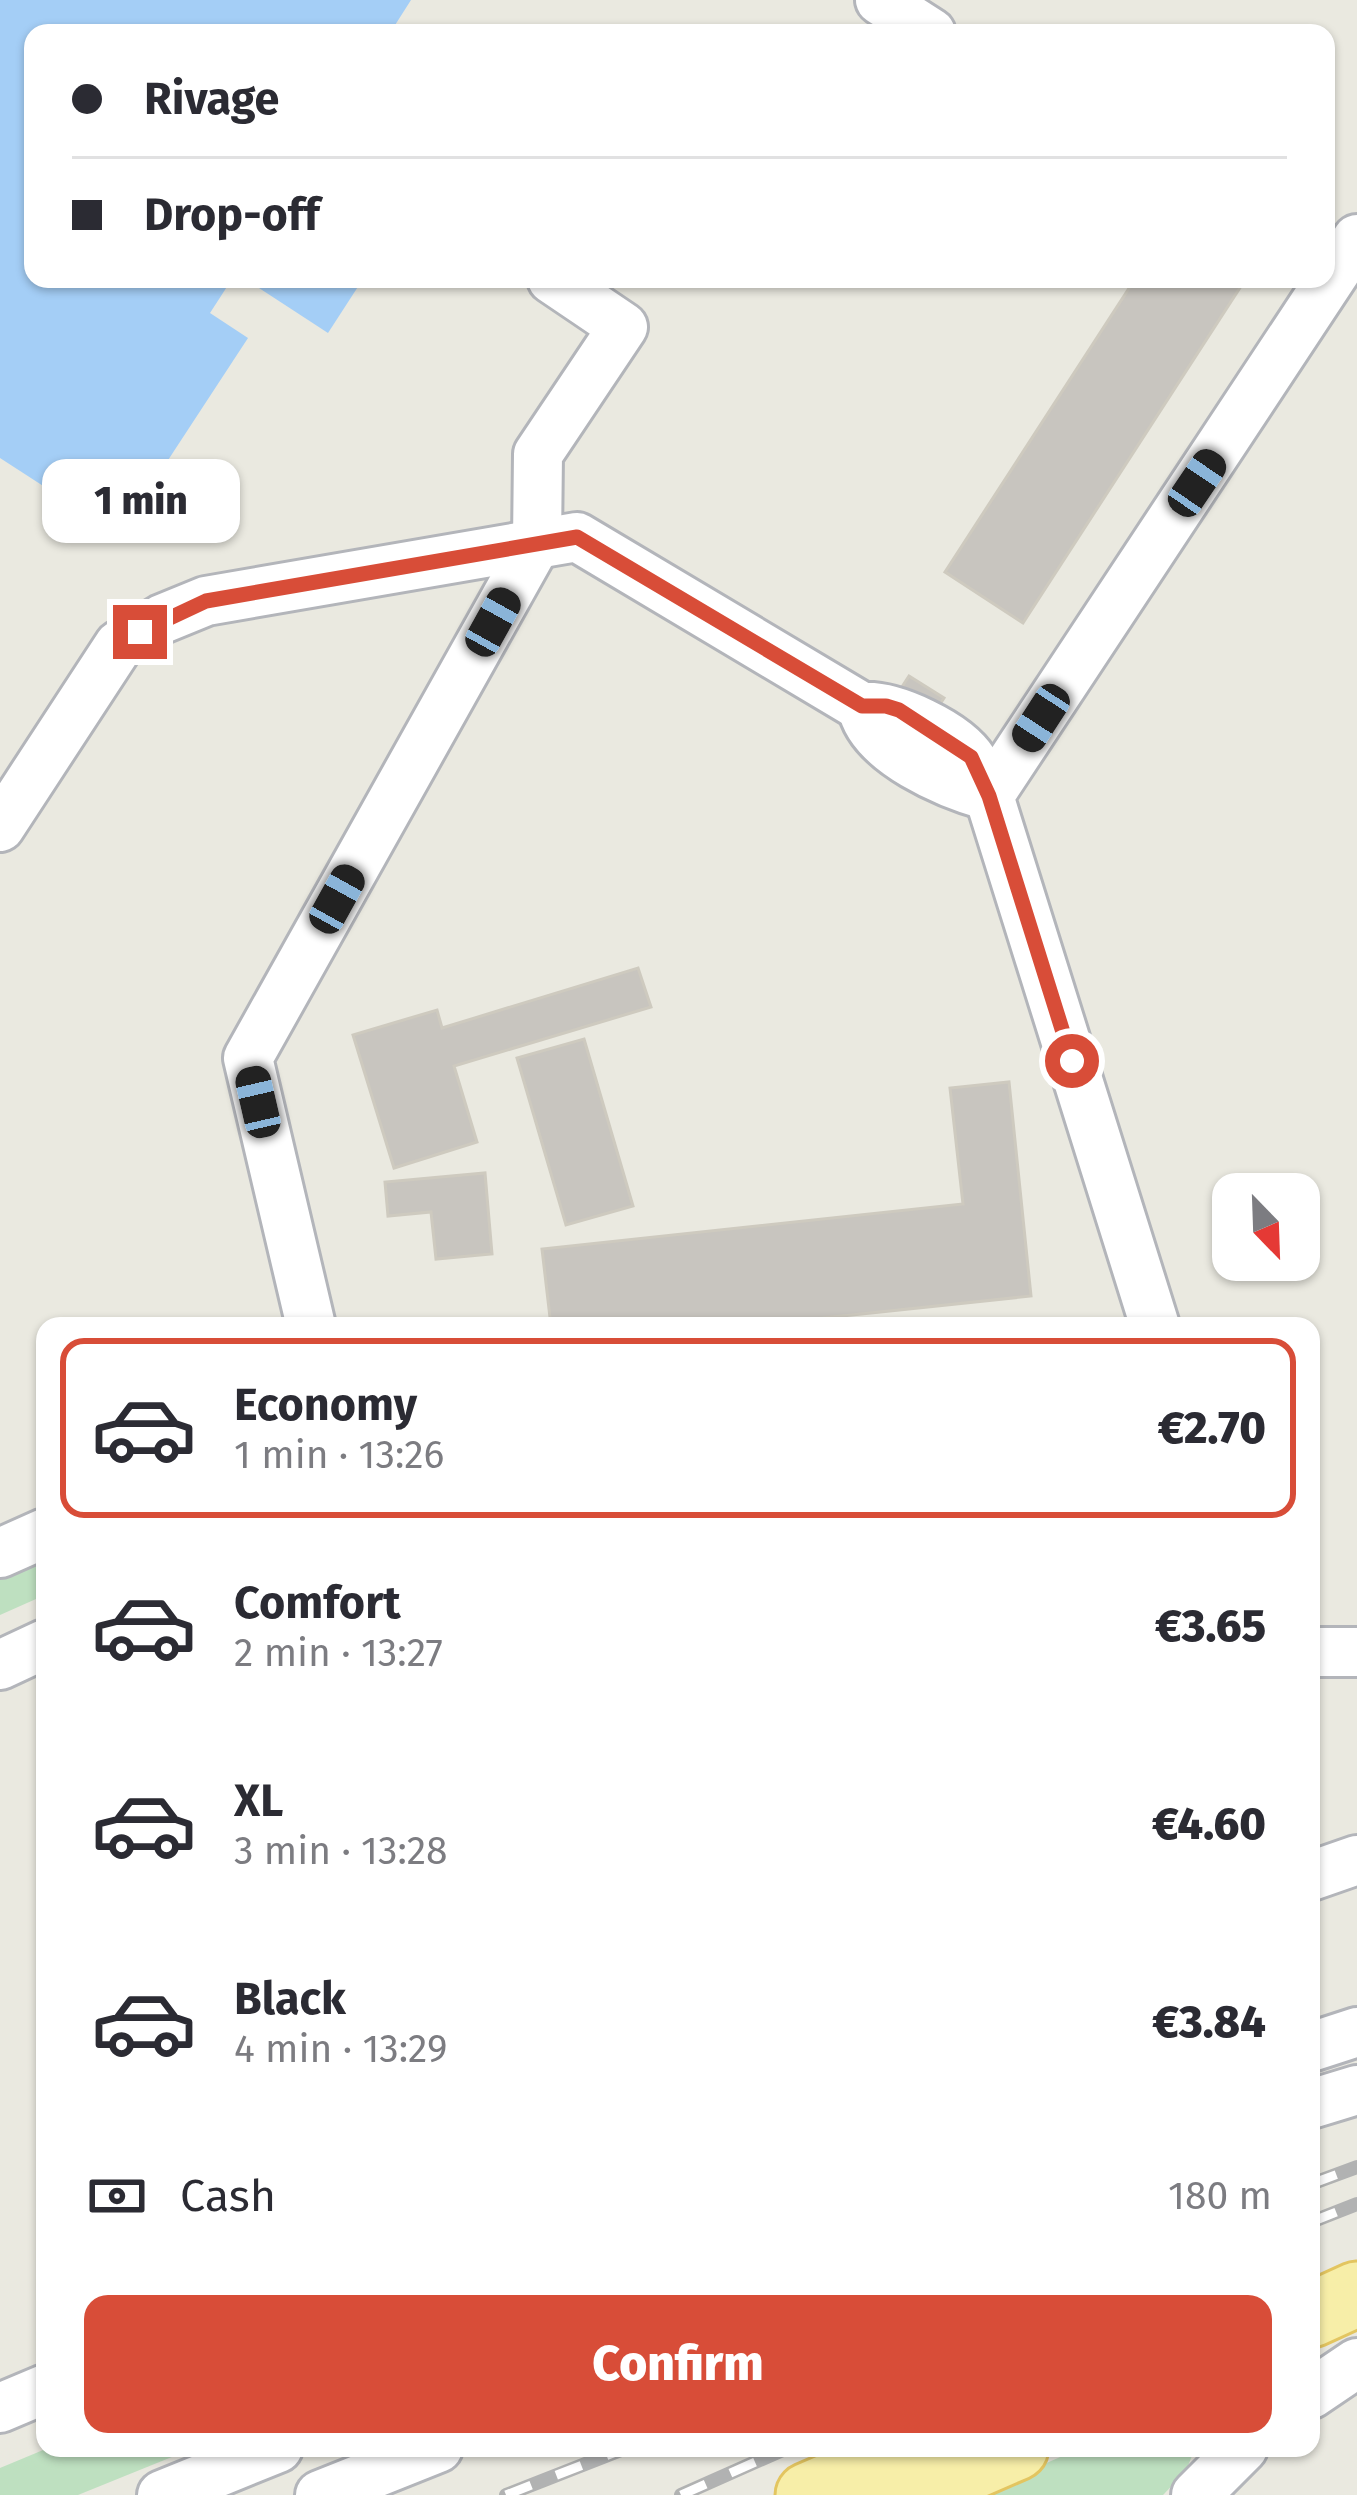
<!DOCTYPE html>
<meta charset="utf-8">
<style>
:root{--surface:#fff;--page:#f7f7f7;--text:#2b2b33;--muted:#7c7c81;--line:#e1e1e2;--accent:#d84d38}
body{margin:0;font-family:"Fira Sans",sans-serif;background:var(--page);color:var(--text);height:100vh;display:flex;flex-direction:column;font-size:45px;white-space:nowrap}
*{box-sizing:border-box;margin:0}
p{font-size:39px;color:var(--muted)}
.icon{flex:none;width:66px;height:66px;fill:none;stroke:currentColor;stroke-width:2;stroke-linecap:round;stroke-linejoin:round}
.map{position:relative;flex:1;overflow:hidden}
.panel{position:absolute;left:36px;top:1317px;width:1284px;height:1140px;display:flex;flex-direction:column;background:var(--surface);border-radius:24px;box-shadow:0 3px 9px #0004}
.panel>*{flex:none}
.guide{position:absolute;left:24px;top:24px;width:1311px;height:264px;border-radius:24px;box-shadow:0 3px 9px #0004;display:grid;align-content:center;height:264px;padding:0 48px;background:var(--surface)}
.needle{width:78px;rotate:157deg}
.buttons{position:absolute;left:1212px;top:1173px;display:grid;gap:24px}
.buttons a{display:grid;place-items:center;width:108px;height:108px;border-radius:24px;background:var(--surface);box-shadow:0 3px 9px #0004;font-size:60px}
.end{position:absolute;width:54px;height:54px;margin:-27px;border:15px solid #d84d38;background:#fff;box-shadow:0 0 0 6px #fff}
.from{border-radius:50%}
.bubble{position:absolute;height:84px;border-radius:24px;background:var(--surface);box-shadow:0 3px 9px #0004;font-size:39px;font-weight:800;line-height:84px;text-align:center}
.car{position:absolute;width:36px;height:72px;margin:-36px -18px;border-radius:15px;box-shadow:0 0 9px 3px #0007;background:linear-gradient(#222 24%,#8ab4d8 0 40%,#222 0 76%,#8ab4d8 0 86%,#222 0)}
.guide b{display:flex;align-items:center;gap:42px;height:114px;font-size:45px}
.guide b+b{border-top:3px solid var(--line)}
.guide i{width:30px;height:30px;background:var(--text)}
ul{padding:21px 0 0;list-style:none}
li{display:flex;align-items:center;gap:36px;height:180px;margin:0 24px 18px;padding:0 24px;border:6px solid transparent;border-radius:24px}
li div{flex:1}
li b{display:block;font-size:45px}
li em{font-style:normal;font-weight:800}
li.on{border-color:var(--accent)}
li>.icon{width:108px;height:108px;stroke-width:1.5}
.pay{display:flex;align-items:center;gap:30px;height:132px;padding:0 48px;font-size:45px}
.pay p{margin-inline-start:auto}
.action{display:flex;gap:24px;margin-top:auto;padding:24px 48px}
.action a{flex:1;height:138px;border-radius:24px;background:var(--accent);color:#fff;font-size:48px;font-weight:800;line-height:138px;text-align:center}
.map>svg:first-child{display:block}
.green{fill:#bee0c0}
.water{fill:#a4cef6}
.building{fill:#c8c5bf;stroke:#cecabf;stroke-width:3}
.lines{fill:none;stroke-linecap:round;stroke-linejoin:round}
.minor-casing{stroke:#b3b5ba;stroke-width:54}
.major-casing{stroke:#e3c560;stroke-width:69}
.minor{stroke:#fff;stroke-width:48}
.major{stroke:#f7eea8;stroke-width:63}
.rail-casing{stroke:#b1b2b2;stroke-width:14}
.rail{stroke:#fff;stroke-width:9;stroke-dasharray:27;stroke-linecap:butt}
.route{stroke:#d84d38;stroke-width:15}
</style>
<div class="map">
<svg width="1357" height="2495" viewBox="0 0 1357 2495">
<rect width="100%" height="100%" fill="#eae9e0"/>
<g class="green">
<path d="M45,1560V1595L0,1615V1580Z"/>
<path d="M48,2448H194L78,2495H0V2468Z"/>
<path d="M1081,2448H1195L1186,2471L1163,2495H973Z"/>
</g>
<g class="water">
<path d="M0,0H411L390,33H33V279H232L210,313L248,338L119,535L0,458Z"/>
<path d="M245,279H363L328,333Z"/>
</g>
<g class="building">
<path d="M1135,279L1245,280L1023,623L945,572Z"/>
<path d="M909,676L944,698L933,715L898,693Z"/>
<path d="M638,968L651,1007L454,1066L477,1142L394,1168L353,1035L437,1010L442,1028Z"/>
<path d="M584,1039L633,1206L566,1225L517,1058Z"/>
<path d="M1009,1082L1031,1296L747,1326H551L542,1249L963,1204L950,1088Z"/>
<path d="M485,1173L492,1254L436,1259L431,1212L388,1216L385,1182Z"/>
</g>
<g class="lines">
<g class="minor-casing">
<g id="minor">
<path d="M880,0L931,33"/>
<path d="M862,707C871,753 949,785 989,796"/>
<path d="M0,827L119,645L162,619L206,601L577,537L862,707C893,704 956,734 973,761C980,772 984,785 989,796"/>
<path d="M311,1326L248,1058L537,542L538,454L623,327L552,279"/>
<path d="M1155,1326L989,796L1357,239"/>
<path d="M0,1553L45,1533"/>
<path d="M1311,1652H1357"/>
<path d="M0,1665L45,1644"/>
<path d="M1311,1876L1357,1860"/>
<path d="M1311,2047L1357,2032"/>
<path d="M1311,2104L1357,2090"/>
<path d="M1311,2394L1357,2363"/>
<path d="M0,2408L45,2389"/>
<path d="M162,2495L278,2448"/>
<path d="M320,2495L438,2448"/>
<path d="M1196,2495L1243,2448"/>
</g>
</g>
<g class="major-casing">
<g id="major">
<path d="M1311,2315L1357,2294"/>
<path d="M808,2495L917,2448"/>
<path d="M908,2495L1016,2448"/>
</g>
</g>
<use href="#minor" class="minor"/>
<use href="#major" class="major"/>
<g class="rail-casing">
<g id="rail">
<path d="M1311,2184L1357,2167"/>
<path d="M1311,2222L1357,2204"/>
<path d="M506,2495L626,2448"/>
<path d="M681,2495L787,2448"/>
</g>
</g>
<use href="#rail" class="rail"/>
</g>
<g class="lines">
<path class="route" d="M140,632L206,601L577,537L862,706H886L899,710L971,757L989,796L1072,1061"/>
</g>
</svg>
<div class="buttons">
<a><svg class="needle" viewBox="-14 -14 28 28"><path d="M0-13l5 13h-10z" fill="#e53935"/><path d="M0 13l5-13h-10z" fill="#7c7c81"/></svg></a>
</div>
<i class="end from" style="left:1072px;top:1061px"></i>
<i class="end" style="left:140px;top:632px"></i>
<div class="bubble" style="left:42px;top:459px;width:198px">1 min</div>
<i class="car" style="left:1197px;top:483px;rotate:34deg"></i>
<i class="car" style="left:493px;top:622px;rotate:29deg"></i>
<i class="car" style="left:1041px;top:718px;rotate:213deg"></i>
<i class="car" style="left:337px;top:899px;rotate:29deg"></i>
<i class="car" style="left:258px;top:1102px;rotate:347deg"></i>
<div class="guide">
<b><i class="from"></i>Rivage</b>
<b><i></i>Drop-off</b>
</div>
<section class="panel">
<ul>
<li class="on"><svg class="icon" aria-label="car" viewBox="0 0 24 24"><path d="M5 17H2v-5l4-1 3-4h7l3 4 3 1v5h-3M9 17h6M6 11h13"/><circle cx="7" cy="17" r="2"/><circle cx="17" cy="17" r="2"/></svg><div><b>Economy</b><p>1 min · 13:26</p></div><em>€2.70</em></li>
<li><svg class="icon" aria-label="car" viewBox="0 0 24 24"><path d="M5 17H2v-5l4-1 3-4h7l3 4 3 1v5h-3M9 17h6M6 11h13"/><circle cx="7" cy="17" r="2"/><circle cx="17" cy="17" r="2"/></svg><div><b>Comfort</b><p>2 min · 13:27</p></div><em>€3.65</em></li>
<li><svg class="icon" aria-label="car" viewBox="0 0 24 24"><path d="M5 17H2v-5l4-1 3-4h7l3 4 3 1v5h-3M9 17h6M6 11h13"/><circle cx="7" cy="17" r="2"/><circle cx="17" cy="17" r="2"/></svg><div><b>XL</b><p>3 min · 13:28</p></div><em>€4.60</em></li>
<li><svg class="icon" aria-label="car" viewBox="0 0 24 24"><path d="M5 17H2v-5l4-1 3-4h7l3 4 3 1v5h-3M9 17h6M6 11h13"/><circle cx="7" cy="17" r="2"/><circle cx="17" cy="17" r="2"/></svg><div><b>Black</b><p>4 min · 13:29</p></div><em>€3.84</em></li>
</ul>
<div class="pay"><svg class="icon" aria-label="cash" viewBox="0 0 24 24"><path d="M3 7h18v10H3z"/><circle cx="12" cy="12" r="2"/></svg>Cash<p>180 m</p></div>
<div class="action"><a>Confirm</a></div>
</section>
</div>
